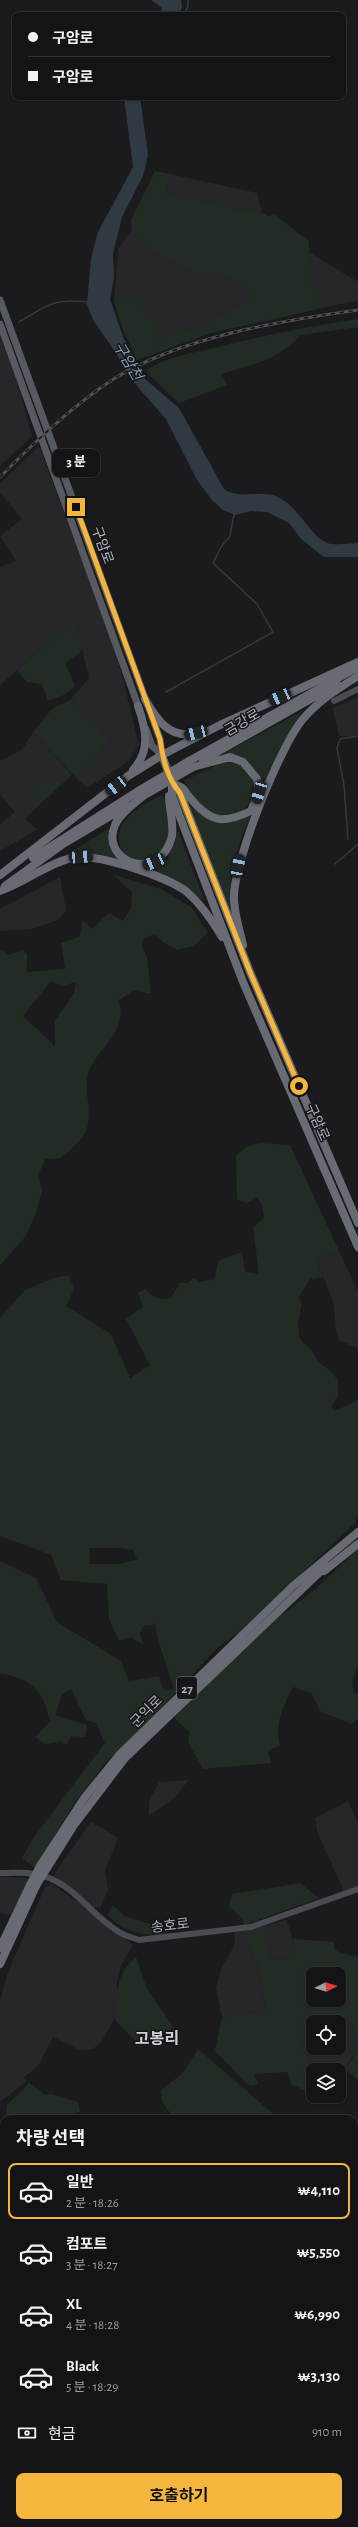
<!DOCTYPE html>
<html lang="ko">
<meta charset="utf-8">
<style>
:root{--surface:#141416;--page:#1d1d1f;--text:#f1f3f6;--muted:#9d9ea1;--line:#333335;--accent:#f4b63c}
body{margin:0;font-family:"Alegreya Sans","Noto Sans KR",sans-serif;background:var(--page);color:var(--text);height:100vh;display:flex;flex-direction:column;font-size:15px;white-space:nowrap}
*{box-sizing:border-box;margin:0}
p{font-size:13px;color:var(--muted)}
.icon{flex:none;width:22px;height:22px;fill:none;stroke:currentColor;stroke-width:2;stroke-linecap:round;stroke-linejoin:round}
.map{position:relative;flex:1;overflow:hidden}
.drawer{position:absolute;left:0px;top:2115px;width:358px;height:412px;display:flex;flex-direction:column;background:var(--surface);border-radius:12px 12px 0 0;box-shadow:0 1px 3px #0004,0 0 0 1px var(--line)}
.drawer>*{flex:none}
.top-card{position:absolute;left:12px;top:12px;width:334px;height:88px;border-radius:8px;box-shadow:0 1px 3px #0004,0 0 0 1px var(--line);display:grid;align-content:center;height:88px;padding:0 16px;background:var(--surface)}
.needle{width:26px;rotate:85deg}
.fabs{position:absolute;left:306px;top:1967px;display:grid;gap:8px}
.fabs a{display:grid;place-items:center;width:40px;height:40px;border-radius:8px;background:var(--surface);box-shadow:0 1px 3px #0004,0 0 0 1px var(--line);font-size:20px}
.end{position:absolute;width:18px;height:18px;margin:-9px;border:5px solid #f4b63c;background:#111;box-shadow:0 0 0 2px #111}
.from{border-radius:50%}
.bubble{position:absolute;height:28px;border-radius:8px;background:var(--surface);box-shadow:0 1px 3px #0004,0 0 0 1px var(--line);font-size:13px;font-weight:700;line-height:28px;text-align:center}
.car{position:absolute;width:12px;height:24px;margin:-12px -6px;border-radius:5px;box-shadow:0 0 3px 1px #0007;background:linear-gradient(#222 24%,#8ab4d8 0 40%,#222 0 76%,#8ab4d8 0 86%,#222 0)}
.top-card b{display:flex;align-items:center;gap:14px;height:38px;font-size:15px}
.top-card b+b{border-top:1px solid var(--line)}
.top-card i{width:10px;height:10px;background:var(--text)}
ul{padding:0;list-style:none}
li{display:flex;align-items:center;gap:12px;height:56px;margin:0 8px 6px;padding:0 8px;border:2px solid transparent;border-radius:8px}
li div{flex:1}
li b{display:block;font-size:15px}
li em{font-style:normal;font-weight:700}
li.selected{border-color:var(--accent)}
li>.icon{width:36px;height:36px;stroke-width:1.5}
h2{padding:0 16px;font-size:18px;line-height:48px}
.pay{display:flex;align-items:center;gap:10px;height:44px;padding:0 16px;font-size:15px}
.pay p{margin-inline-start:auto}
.action{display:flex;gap:8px;margin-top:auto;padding:8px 16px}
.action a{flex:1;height:46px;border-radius:8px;background:var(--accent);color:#111;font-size:16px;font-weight:700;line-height:46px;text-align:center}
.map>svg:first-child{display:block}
.built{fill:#27272a}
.green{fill:#222c24;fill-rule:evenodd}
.water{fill:#303a42}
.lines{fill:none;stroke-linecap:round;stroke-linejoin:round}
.stream{stroke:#303a42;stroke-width:1.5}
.secondary{stroke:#4a4c52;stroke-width:6}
.primary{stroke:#585a61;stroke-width:7}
.highway{stroke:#686b73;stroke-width:8}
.rail-casing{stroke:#4f5157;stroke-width:3}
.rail{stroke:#161618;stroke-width:1.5;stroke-dasharray:4.5;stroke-linecap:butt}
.highway-bridge{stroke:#686b73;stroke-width:8}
.route{stroke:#f4b63c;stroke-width:5}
.labels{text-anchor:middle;stroke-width:3;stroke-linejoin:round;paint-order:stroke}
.shield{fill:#161618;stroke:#80838c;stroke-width:1}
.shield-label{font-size:13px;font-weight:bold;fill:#adb2bd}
.street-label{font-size:14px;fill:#adb2bd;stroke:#161618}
.water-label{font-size:15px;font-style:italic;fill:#85a0b7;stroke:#161618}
.quarter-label{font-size:16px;font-weight:bold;fill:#cfd1d9;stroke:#161618}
</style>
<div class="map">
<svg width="358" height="2527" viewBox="0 0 358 2527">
<rect width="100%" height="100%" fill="#1b1b1d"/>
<g class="built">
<path d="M170,174L257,193L262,213L239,210L198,199L166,194Z"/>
<path d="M132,229L140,245L193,273L214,274L238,282L253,297L194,329L157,338L118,298L114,301L118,249Z"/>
<path d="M309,252L358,282V300L323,308L314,297L309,277Z"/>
<path d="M0,335L16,378L32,436L0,466Z"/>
<path d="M39,446L111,638L123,679L139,745L129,761L87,788L76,778L110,739L70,700L89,678L75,618L0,685V567L16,561L0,536L22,519L0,492V484Z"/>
<path d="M358,697V736H339L333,708Z"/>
<path d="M33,732L72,775L25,818L37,830L0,851V824L15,812L0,795V761L22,750Z"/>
<path d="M60,877L66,910L58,920L32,929L0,931V909Z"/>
<path d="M339,1251L358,1292V1348L340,1341L336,1330L333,1301L316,1259Z"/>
<path d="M189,1780L174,1798L149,1816V1801L159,1782Z"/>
<path d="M348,1801L358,1823V1886L344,1891L318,1834L315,1818Z"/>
<path d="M91,1822L118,1838L105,1871L108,1890L100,1908L92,1907L52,1877Z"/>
<path d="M0,1876L31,1879L10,1915L0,1913Z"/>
<path d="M51,1884L83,1905L133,1945L121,1965L117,1983L118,1993L114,2019L102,2041L93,2049L79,2050L53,2037L38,2066L23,2078L27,2081L0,2102V2000L8,1972L45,1887Z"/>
<path d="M286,1920L290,1929L296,1959L271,1960L263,1926Z"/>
<path d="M243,1931L258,1968L266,2011L222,2017L216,1988L221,1969L235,1944L234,1933Z"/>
<path d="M351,2021L358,2047L350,2060L346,2070L333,2064L318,2065L307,2058L300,2044L310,2026L313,2025V2048H339V2022Z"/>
<path d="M354,2195L358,2199V2307L354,2312Z"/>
<path d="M100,2523H187L184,2527H99Z"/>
</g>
<g class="green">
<path d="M155,171L170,174L166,194L198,199L239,210L262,213L268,216L275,215L309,241C309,266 307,288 323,308L211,333L137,360L122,327L114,301L118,298L137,296L158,327L157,338L194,329L253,297L238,282L214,274L193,273L140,245L132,229L131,220Z"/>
<path d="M358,319V327L300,335C280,360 251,365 221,374L227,385L179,403L145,371C164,358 191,353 214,348C262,336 309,326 358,319Z"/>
<path d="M75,618L83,650L65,663L75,686L64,695L48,701L42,684L27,682L17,670Z"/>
<path d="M70,700L110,739L76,778L33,732L52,709Z"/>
<path d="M302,711L280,749L263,788C255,766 247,757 223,754Z"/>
<path d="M227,760C232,762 240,764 244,767C268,787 244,826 218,816C202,809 193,795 184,781Z"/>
<path d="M50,773L60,785L38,805L28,793Z"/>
<path d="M162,795C173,809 172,842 158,854C154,858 146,860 141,863L123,854C109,822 136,808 162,795Z"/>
<path d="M186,802C209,823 223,827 251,816C233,857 228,873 232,919Z"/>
<path d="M108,829L111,841L124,863L79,854L64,856Z"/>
<path d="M178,831L205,902L178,882L144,869L167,860Z"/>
<path d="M112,874L161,889L191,907L208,933L193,946L177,950L164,943L156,935L145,937L141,945L147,957L151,993L147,994C134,985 130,994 119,1000C127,1032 103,1043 90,1068C81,1086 94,1111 86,1131C82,1141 68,1151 61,1158L45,1159L38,1176L42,1190L36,1213L26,1236L0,1265V950H3L7,955L23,951L27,954V972L65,969L61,943L79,937L83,920L92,929L109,913L123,921L131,908L132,892ZM51,981L62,986L76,982L74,993L55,1021V1046L23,1016Z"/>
<path d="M260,1143L290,1145L339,1251L316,1259L323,1277L310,1279L298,1298L302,1303L298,1323L300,1339L311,1349L318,1362L329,1370L338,1380V1396L331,1407L337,1410L358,1400V1515L355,1523L240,1631L215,1650L148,1723L107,1761L76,1801L35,1868L22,1858L34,1837L105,1743L96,1723L86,1720L71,1689L62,1695L55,1715L87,1725L85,1737L71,1736L66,1745L61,1741L46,1744L35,1737L50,1721C47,1714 46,1703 42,1697C34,1683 15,1674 0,1674V1561L36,1578L57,1622L121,1661L129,1681L159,1676L162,1687L170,1690L174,1689L158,1640L155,1623L151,1626L145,1625L140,1632L143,1645L131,1637L119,1641L109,1619L107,1584L61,1580L51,1555L0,1536V1318L25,1290L54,1278L69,1275L74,1289L66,1306L111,1334L130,1378L150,1365L126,1319L143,1307L138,1293L146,1289C152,1298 161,1300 171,1298L180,1283H187L194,1278L200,1282L215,1279L218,1261L242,1252L245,1272L259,1274L253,1228L264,1218L262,1205L257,1198L246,1203L237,1200L236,1155L246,1147ZM89,1548H122L134,1550L137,1560L118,1564H90Z"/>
<path d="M358,1549V1666L352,1682L354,1693L358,1694V1718L352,1724L321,1712L311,1693L293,1687C283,1706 274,1725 280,1746L268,1750L271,1763L203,1769L188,1742L190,1733L174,1718L264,1628L312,1592Z"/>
<path d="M300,1883L319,1898L244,1925L243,1919L229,1907L232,1894Z"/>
<path d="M113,1905L124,1916L169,1930L167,1934C140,1936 128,1934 107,1915Z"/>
<path d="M263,1926L271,1960L296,1959L292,1939L334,1942V1948L338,1952L358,1957V2047L351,2021L313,2022L300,2044C314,2073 321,2059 346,2070L358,2047V2080L346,2070L339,2081V2070H313V2096H326L311,2104L305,2090L292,2085L287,2072L254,2074L258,2084L250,2086L215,2051L222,2017L266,2011L258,1968L243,1931ZM313,1974H339V2000H313Z"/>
<path d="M136,1957L147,1989L174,2028L138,2043L114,2019C119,1992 114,1976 136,1957Z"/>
<path d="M198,2049L279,2119H174L162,2101L161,2090L183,2073Z"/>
<path d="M29,2083L45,2095L51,2094L78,2102L80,2111L67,2119H6L7,2105Z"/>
<path d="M358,2328V2387L354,2382V2333Z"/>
<path d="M0,2452L4,2454V2514L0,2512Z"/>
<path d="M354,2457H358V2527H245V2523H354Z"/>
<path d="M19,2523H100L99,2527H20Z"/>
</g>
<g class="water">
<path d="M151,0H181L182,6L180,14L159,15L162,8Z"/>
<path d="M124,97H140L148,155L143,176L122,217L113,254L114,278L110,299L123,337L145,379L179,408L224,489C239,500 260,489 278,497C299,507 310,536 327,543C336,546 349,543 358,543V557H324L301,539L289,523L267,512L251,511L235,515L223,510L212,500L197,480L166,419L130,378L116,353L93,320L87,304L91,258L98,232L133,167Z"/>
</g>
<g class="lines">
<g class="stream">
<path d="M184,15L188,6V0"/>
<path d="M19,322C48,305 54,298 88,302"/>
<path d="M166,692L273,632L257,604L213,563L221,547L230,536L234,514"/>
<path d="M348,839L344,785L337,748L340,739L358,736"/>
<path d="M335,864L358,844"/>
<path d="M354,2306L358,2301"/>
</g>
<g class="secondary">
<path d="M334,701L358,689"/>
<path d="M0,1873C11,1873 23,1872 34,1874C72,1879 90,1916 121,1933C126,1936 133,1938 139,1940L251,1927L358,1889"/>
<path d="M354,2327L358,2321"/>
<path d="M189,2527L191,2523"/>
</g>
<g class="primary">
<path d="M0,300L160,739L162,755"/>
<path d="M0,324L140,711"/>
<path d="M146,729L152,746L162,755"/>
</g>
<g class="highway">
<path d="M145,699C156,719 170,740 196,733"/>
<path d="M162,755L172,783V796L243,982L358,1247"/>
<path d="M203,760L337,684"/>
<path d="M189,761L358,667"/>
<path d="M133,770C151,750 146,729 138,706"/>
<path d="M172,783L180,793L250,972L358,1223"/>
<path d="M173,784C186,788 183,790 191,799C211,823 224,824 251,811L259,792L257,779L243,762L230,757L193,767"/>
<path d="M143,796C134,804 120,813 115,825C99,862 160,885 172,836C174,823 169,808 169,796"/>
<path d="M33,858L140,790"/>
<path d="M0,875L128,776L162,755L220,725L358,662"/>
<path d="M5,886L63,844L127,806"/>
<path d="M0,891C24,883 48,863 72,858C95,852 168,877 187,892C202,905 212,920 222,937"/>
<path d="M243,945C240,931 234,913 234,898C233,863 280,746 303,719C318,701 339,688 358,676"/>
<path d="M324,1571L358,1544"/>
<path d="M40,1866L85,1797L120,1754L293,1586L358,1532"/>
<path d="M47,1868L74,1825L125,1758L326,1566"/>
<path d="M0,1948L30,1885"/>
<path d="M0,1964L36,1886"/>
</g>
<g class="rail-casing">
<path id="rail" d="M0,477C35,442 71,407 112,380C180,337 280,321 358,310"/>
</g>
<use href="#rail" class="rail"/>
<g class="highway-bridge">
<path d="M140,790L189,761"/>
<path d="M143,796L193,767"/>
<path d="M30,1885L40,1866"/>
<path d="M36,1886L47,1868"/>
</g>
</g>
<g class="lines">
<path class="route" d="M76,507L160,739C163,759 167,778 180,793L250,972L299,1086"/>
</g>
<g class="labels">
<rect class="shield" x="177" y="1677" width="20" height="22" rx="3"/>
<g class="shield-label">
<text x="187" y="1693">27</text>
</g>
<g class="street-label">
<text transform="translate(103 545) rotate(70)" y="5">구암로</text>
<text transform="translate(242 722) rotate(-30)" y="5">금강로</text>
<text transform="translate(318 1122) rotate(66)" y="5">구암로</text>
<text transform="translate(146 1711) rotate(-45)" y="5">군익로</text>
<text transform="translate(170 1925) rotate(-7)" y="5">송호로</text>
</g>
<g class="water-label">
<text transform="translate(128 361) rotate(59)" y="5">구암천</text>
</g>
<g class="quarter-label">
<text x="157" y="2044">고봉리</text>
</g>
</g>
</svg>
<div class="fabs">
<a><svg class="needle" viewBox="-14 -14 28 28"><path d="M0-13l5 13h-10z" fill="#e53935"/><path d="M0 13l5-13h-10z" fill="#9d9ea1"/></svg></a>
<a><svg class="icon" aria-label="locate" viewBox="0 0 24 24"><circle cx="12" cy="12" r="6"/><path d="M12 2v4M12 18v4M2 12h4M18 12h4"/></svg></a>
<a><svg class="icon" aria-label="layers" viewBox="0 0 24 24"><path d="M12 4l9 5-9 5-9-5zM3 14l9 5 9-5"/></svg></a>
</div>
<i class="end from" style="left:299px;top:1086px"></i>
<i class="end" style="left:76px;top:507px"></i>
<div class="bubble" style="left:52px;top:449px;width:48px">3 분</div>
<i class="car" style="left:280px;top:697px;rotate:246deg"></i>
<i class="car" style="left:196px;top:733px;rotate:256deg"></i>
<i class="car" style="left:116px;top:786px;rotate:232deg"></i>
<i class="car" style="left:259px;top:792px;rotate:197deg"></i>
<i class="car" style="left:81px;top:857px;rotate:86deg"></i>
<i class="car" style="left:154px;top:862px;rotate:247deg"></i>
<i class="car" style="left:238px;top:866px;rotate:11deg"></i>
<div class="top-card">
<b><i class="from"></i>구암로</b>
<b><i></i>구암로</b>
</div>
<section class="drawer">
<h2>차량 선택</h2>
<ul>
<li class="selected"><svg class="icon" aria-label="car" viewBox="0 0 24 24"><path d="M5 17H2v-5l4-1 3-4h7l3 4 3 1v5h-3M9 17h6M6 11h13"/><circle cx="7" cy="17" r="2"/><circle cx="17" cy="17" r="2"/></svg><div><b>일반</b><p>2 분 · 18:26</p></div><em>₩4,110</em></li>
<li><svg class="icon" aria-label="car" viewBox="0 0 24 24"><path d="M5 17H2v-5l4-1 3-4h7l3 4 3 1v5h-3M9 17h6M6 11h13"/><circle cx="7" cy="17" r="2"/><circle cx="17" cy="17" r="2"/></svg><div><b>컴포트</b><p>3 분 · 18:27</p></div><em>₩5,550</em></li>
<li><svg class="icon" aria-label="car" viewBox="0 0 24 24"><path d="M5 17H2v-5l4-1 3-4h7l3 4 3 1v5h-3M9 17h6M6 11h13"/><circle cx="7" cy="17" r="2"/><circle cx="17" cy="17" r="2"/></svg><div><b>XL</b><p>4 분 · 18:28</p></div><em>₩6,990</em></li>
<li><svg class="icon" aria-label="car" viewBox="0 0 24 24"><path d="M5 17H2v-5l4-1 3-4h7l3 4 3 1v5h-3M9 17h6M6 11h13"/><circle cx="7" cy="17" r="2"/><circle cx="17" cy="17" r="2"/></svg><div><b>Black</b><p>5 분 · 18:29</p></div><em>₩3,130</em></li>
</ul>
<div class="pay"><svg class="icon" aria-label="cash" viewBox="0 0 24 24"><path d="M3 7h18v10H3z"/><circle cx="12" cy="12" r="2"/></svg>현금<p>910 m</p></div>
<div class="action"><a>호출하기</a></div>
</section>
</div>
